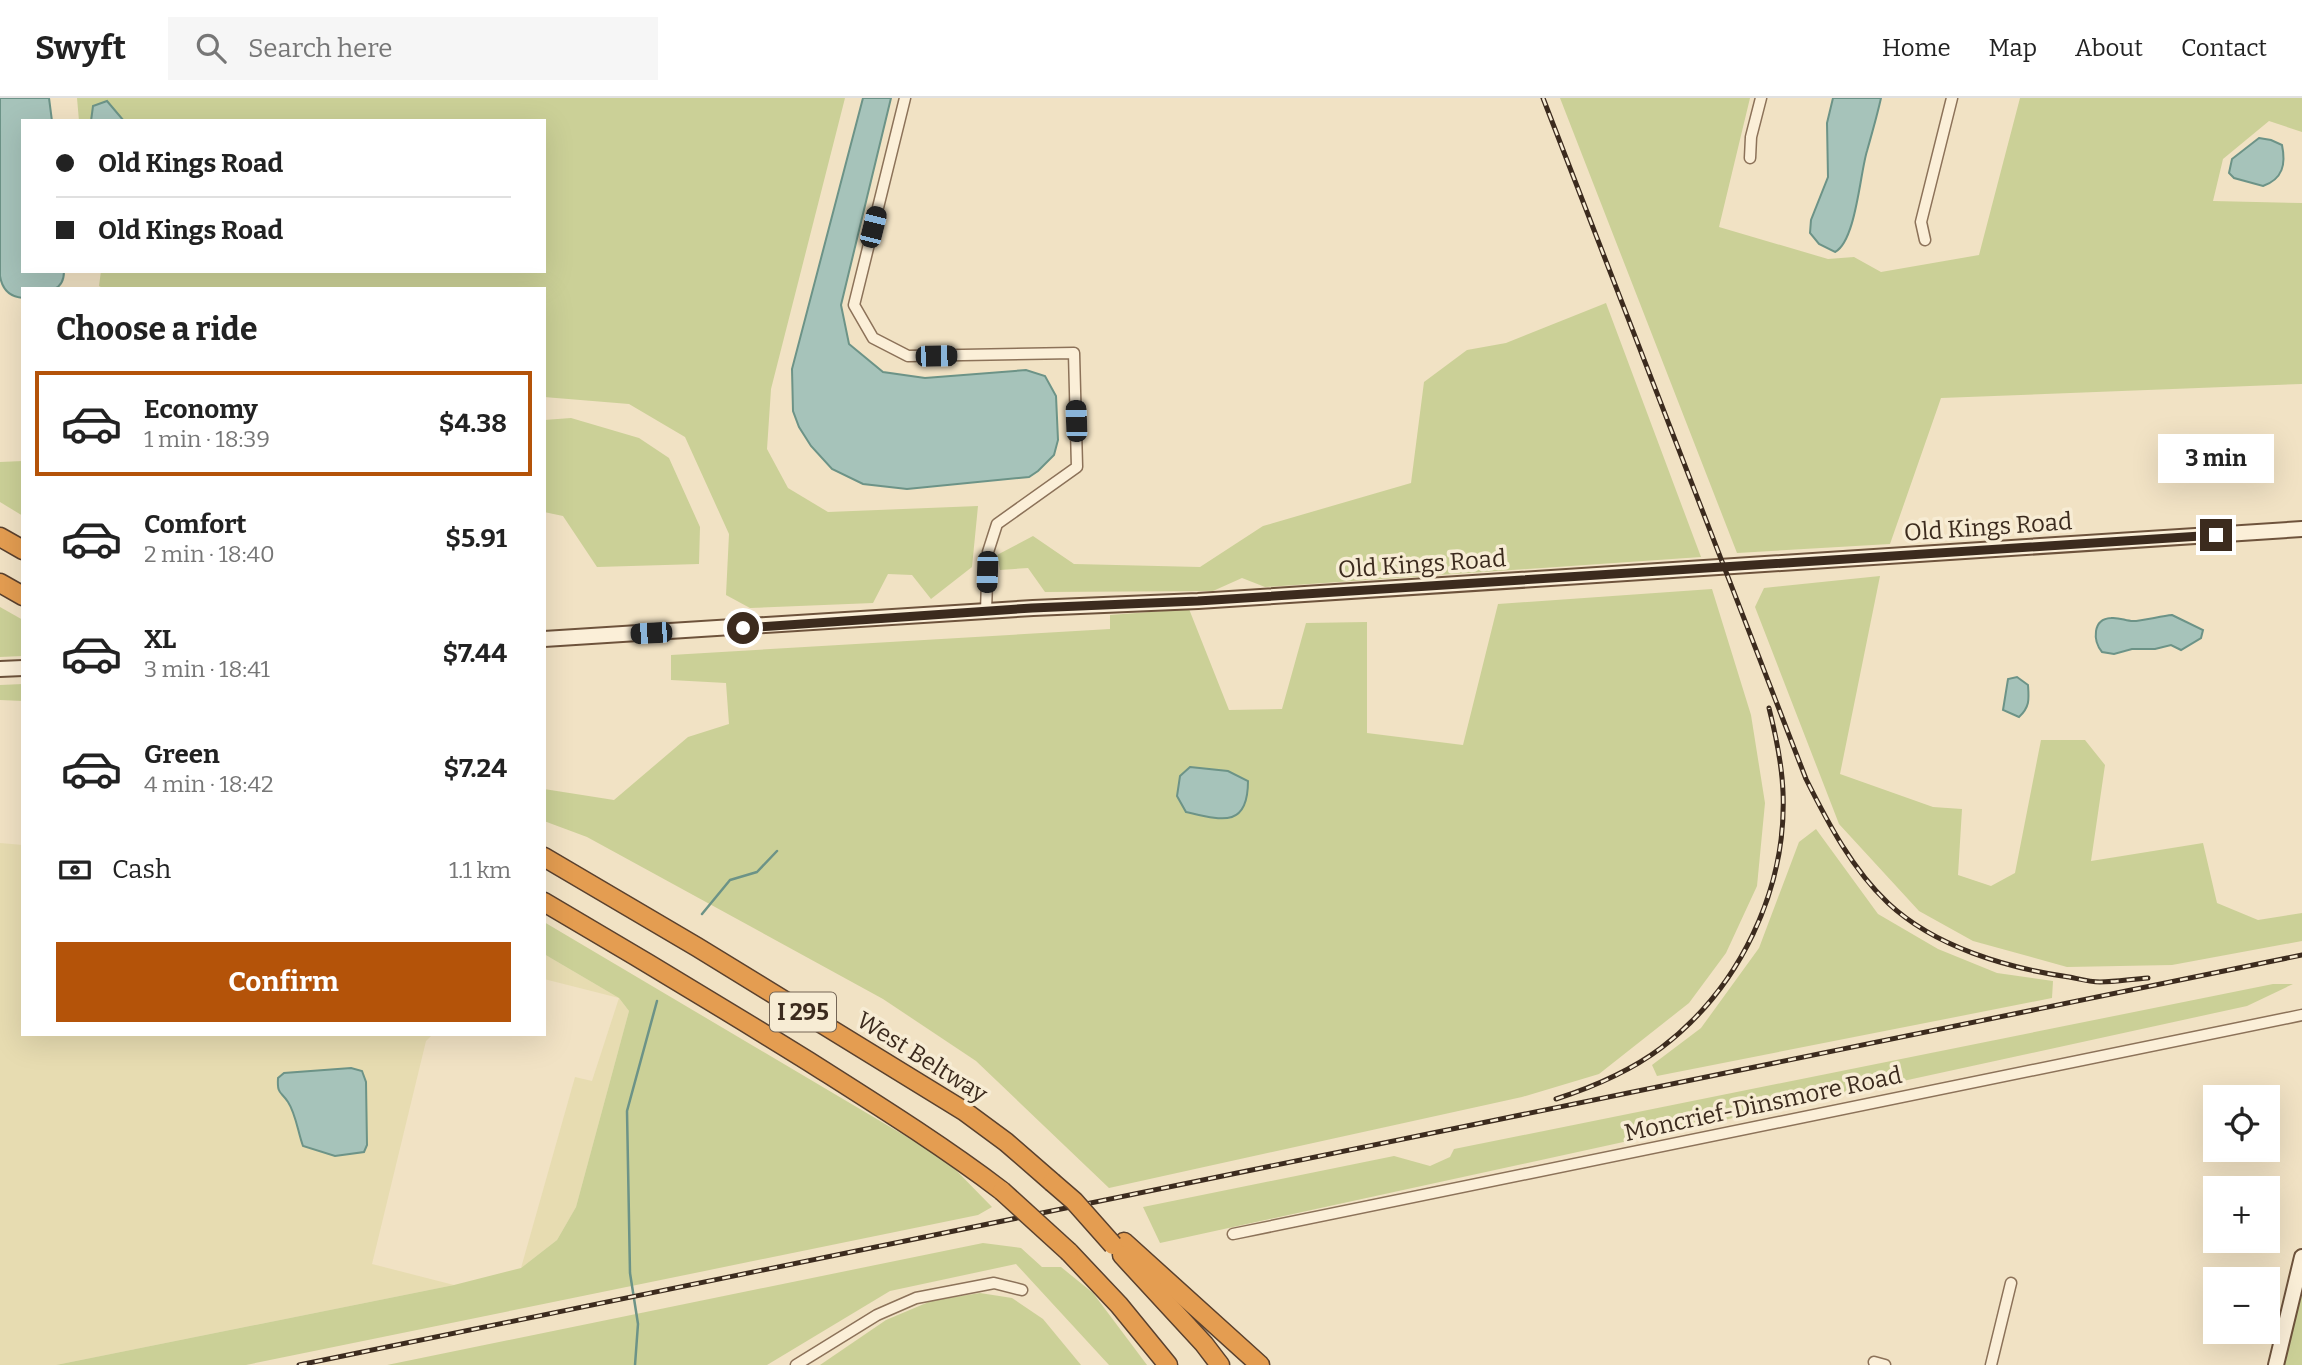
<!DOCTYPE html>
<meta charset="utf-8">
<style>
:root{--surface:#fff;--page:#f6f6f6;--text:#222;--muted:#767676;--line:#e0e0e0;--accent:#b45309}
body{margin:0;font-family:Bitter,serif;background:var(--page);color:var(--text);height:100vh;display:flex;flex-direction:column;font-size:26px;white-space:nowrap}
*{box-sizing:border-box;margin:0}
p{font-size:23px;color:var(--muted)}
.icon{flex:none;width:38px;height:38px;fill:none;stroke:currentColor;stroke-width:2;stroke-linecap:round;stroke-linejoin:round}
.map{position:relative;flex:1;overflow:hidden}
.sheet{position:absolute;left:21px;top:189px;width:525px;height:749px;display:flex;flex-direction:column;background:var(--surface);border-radius:0px;box-shadow:0 7px 28px #0002}
.sheet>*{flex:none}
.banner{position:absolute;left:21px;top:21px;width:525px;height:154px;border-radius:0px;box-shadow:0 7px 28px #0002;display:grid;align-content:center;height:154px;padding:0 35px;background:var(--surface)}
.controls{position:absolute;left:2203px;top:987px;display:grid;gap:14px}
.controls a{display:grid;place-items:center;width:77px;height:77px;border-radius:0px;background:var(--surface);box-shadow:0 7px 28px #0002;font-size:35px}
.end{position:absolute;width:32px;height:32px;margin:-16px;border:9px solid #3c2b1e;background:#fff;box-shadow:0 0 0 4px #fff}
.from{border-radius:50%}
.bubble{position:absolute;height:49px;border-radius:0px;background:var(--surface);box-shadow:0 7px 28px #0002;font-size:23px;font-weight:700;line-height:49px;text-align:center}
.car{position:absolute;width:21px;height:42px;margin:-21px -10px;border-radius:9px;box-shadow:0 0 5px 2px #0007;background:linear-gradient(#222 24%,#8ab4d8 0 40%,#222 0 76%,#8ab4d8 0 86%,#222 0)}
.banner b{display:flex;align-items:center;gap:24px;height:66px;font-size:26px}
.banner b+b{border-top:2px solid var(--line)}
.banner i{width:18px;height:18px;background:var(--text)}
ul{padding:0;list-style:none}
li{display:flex;align-items:center;gap:21px;height:105px;margin:0 14px 10px;padding:0 21px;border:4px solid transparent;border-radius:0px}
li div{flex:1}
li b{display:block;font-size:26px}
li em{font-style:normal;font-weight:700}
li.on{border-color:var(--accent)}
li>.icon{width:63px;height:63px;stroke-width:1.5}
h2{padding:0 35px;font-size:32px;line-height:84px}
.pay{display:flex;align-items:center;gap:18px;height:77px;padding:0 35px;font-size:26px}
.pay p{margin-inline-start:auto}
.action{display:flex;gap:14px;margin-top:auto;padding:14px 35px}
.action a{flex:1;height:80px;border-radius:0px;background:var(--accent);color:#fff;font-size:28px;font-weight:700;line-height:80px;text-align:center}
header{display:flex;align-items:center;gap:42px;box-sizing:border-box;height:98px;padding:0 35px;background:var(--surface);border-bottom:2px solid var(--line)}
header strong{font-size:33px}
nav{display:flex;gap:38px;margin-inline-start:auto;font-size:24px}
.search{width:490px;height:63px;background:var(--page);display:flex;align-items:center;gap:18px;box-sizing:border-box;padding:0 24px;border-radius:0px;color:var(--muted);font-size:26px}
.map>svg:first-child{display:block}
.farmland{fill:#e7dcb1}
.green{fill:#cbd097}
.water{fill:#a6c3ba;stroke:#6c9387;stroke-width:2}
.lines{fill:none;stroke-linecap:round;stroke-linejoin:round}
.stream{stroke:#6c9387;stroke-width:2.5}
.street-casing{stroke:#8c7259;stroke-width:13}
.secondary-casing{stroke:#6e533c;stroke-width:18}
.highway-casing{stroke:#5a412e;stroke-width:21}
.street{stroke:#fbefd8;stroke-width:10}
.secondary{stroke:#fbefd8;stroke-width:14}
.highway{stroke:#e49d51;stroke-width:18}
.rail-casing{stroke:#3c2b1e;stroke-width:5}
.rail{stroke:#f7ecd4;stroke-width:2.5;stroke-dasharray:8;stroke-linecap:butt}
.highway-bridge-casing{stroke:#5a412e;stroke-width:21;stroke-linecap:butt}
.highway-bridge{stroke:#e49d51;stroke-width:18}
.route{stroke:#3c2b1e;stroke-width:9}
.labels{text-anchor:middle;stroke-width:7;stroke-linejoin:round;paint-order:stroke}
.shield{fill:#f7ecd4;stroke:#746555;stroke-width:2}
.shield-label{font-size:23px;font-weight:bold;fill:#3c2b1e}
.street-label{font-size:24px;fill:#3c2b1e;stroke:#f7ecd4}
</style>
<header>
<strong>Swyft</strong>
<div class="search"><svg class="icon" aria-label="search" viewBox="0 0 24 24"><circle cx="10" cy="10" r="6"/><path d="M15 15l6 6"/></svg>Search here</div>
<nav><a>Home</a><a>Map</a><a>About</a><a>Contact</a></nav>
</header>
<div class="map">
<svg width="2302" height="1267" viewBox="0 0 2302 1267">
<rect width="100%" height="100%" fill="#f1e2c4"/>
<g class="farmland">
<path d="M0,745L23,747V936H433L426,943L372,1166L454,1187L56,1267H0Z"/>
<path d="M544,856L619,900L629,913L576,1109L557,1142L521,1170L575,979L592,983L619,900L544,881Z"/>
</g>
<g class="green">
<path d="M77,0H845L771,291L767,351L788,390L828,414L978,408L972,469L931,501L912,477L888,476L873,505L750,510L726,497L729,436L685,339L629,306L544,299V191H104L99,188L101,173H544V23H124L107,3L94,8L91,23H79Z"/>
<path d="M1560,0H1750L1719,129L1828,161L1854,159L1881,174L1979,157L2020,0H2302V34L2269,23L2223,61L2213,103L2302,105V286L1941,300L1890,446L1737,455Z"/>
<path d="M1606,205L1701,459L1265,489L1242,480L1213,493L1045,494L1028,470L1000,472L997,457L1033,438L1074,466L1200,469L1263,428L1411,385L1424,284L1467,252L1506,245Z"/>
<path d="M571,320L639,340L669,360L700,429L699,466L597,469L563,418L544,414V322Z"/>
<path d="M23,363V418L0,404V364Z"/>
<path d="M1880,478L1840,676L1933,709L1962,711L1958,777L1991,788L2015,775L2041,642H2085L2105,667L2091,763L2203,745L2217,805L2258,822L2302,815V843L2172,867L2067,869L1973,843L1919,813L1839,726L1755,509L1764,490Z"/>
<path d="M1712,491L1751,617L1765,705L1757,788L1726,855L1689,905L1599,976L1522,999L1109,1090L976,963L883,901L587,739L544,723V691L614,702L688,639L729,626L726,585L671,582V557L1110,531V517L1189,511L1229,612L1282,611L1306,525L1367,524V635L1463,647L1498,506Z"/>
<path d="M0,509L23,522V558L0,559Z"/>
<path d="M23,586V603L0,602V587Z"/>
<path d="M1816,731L1878,816L1938,851L1997,875L2053,883L2052,900L1657,978L1652,967L1701,930L1759,850L1799,744Z"/>
<path d="M544,824L946,1062L992,1109L978,1117L246,1267H56L454,1187L521,1170L557,1142L576,1109L629,913L619,900L544,856Z"/>
<path d="M2273,886H2293L2247,908L1160,1145L1143,1109L1394,1058L1430,1068L1450,1059L1454,1051Z"/>
<path d="M983,1145L1021,1150L1042,1169H1061L1093,1195L1147,1267H1109L1016,1166L890,1193L767,1267H387Z"/>
<path d="M980,1195L1012,1200L1043,1221L1081,1267H820L886,1222L931,1203Z"/>
<path d="M2302,1195V1267H2284Z"/>
</g>
<g class="water">
<path d="M0,0H49L52,23H23V173H64C64,181 62,188 54,191H23V200C10,199 2,191 0,178Z"/>
<path d="M863,0H891L841,207L849,246L883,274L925,280L1026,272L1045,278L1056,298L1058,342L1054,357L1038,373L1029,379L907,391L863,386L832,371L811,348L799,329L793,313L792,271Z"/>
<path d="M1833,0H1881C1877,18 1872,35 1867,53C1860,75 1856,143 1835,154L1819,146L1810,135L1811,122L1828,79L1827,25Z"/>
<path d="M107,3L124,23H91L93,8Z"/>
<path d="M2259,40L2271,42L2282,47C2286,66 2283,81 2263,88L2234,80L2229,75L2232,61Z"/>
<path d="M2172,517L2203,532L2201,540L2181,552L2171,547L2155,551H2132L2114,556L2102,554C2093,543 2092,521 2111,520C2119,519 2126,523 2133,523C2142,523 2161,518 2172,517Z"/>
<path d="M2017,579L2028,587C2029,601 2030,609 2019,619L2003,612L2008,581Z"/>
<path d="M1190,669L1228,673L1248,683C1248,731 1221,722 1186,714L1177,698L1180,678Z"/>
<path d="M351,970L362,973L366,984L367,1047L364,1054L335,1058L303,1048C298,1035 296,1016 288,1004C281,993 277,997 278,980L284,975Z"/>
</g>
<g class="lines">
<g class="stream">
<path d="M702,816L730,782L757,774L777,753"/>
<path d="M635,1267L638,1226L630,1175L627,1013L657,903"/>
</g>
<g class="street-casing">
<g id="street">
<path d="M905,0L854,207L873,240L908,258L1074,255L1077,369L997,426L988,454L986,513"/>
<path d="M1750,60L1751,39L1761,0"/>
<path d="M1925,142L1921,124L1952,0"/>
<path d="M1233,1136L2302,917"/>
<path d="M1874,1264L1885,1267"/>
<path d="M796,1267L877,1217L916,1200L994,1185L1022,1192"/>
<path d="M1991,1267L2011,1185"/>
</g>
</g>
<g class="secondary-casing">
<g id="secondary">
<path d="M544,541L1033,510L1198,503L2302,431"/>
<path d="M0,571L23,570"/>
<path d="M2276,1267L2302,1159"/>
</g>
</g>
<g class="highway-casing">
<g id="highway">
<path d="M0,439L23,452"/>
<path d="M0,485L23,498"/>
<path d="M544,759L697,849L964,1013L1006,1044L1052,1084"/>
<path d="M544,804C633,856 721,909 808,963C874,1005 940,1046 1002,1093"/>
<path d="M1124,1144L1260,1267"/>
<path d="M1069,1154L1119,1207L1168,1267"/>
<path d="M1122,1157L1204,1246L1220,1267"/>
</g>
</g>
<use href="#street" class="street"/>
<use href="#secondary" class="secondary"/>
<use href="#highway" class="highway"/>
<g class="rail-casing">
<g id="rail">
<path d="M1543,0L1806,681C1828,725 1852,771 1888,805C1935,849 2007,870 2069,879C2079,881 2090,884 2100,884C2116,884 2132,881 2148,880"/>
<path d="M1556,1001C1593,989 1629,974 1661,950C1739,891 1787,792 1783,694C1782,666 1776,638 1769,610"/>
<path d="M299,1267L2302,857"/>
</g>
</g>
<use href="#rail" class="rail"/>
<g class="highway-bridge-casing">
<g id="highway-bridge">
<path d="M1052,1084L1074,1103L1113,1147"/>
<path d="M1002,1093L1069,1154"/>
</g>
</g>
<use href="#highway-bridge" class="highway-bridge"/>
</g>
<g class="lines">
<path class="route" d="M743,530L1032,510L1198,503L2216,437"/>
</g>
<g class="labels">
<rect class="shield" x="770" y="894.5" width="66" height="39" rx="5"/>
<g class="shield-label">
<text x="803" y="922">I 295</text>
</g>
<g class="street-label">
<text transform="translate(1988 429) rotate(-4)" y="8">Old Kings Road</text>
<text transform="translate(1422 466) rotate(-4)" y="8">Old Kings Road</text>
<text transform="translate(922 959) rotate(32)" y="8">West Beltway</text>
<text transform="translate(1763 1006) rotate(-12)" y="8">Moncrief-Dinsmore Road</text>
</g>
</g>
</svg>
<div class="controls">
<a><svg class="icon" aria-label="locate" viewBox="0 0 24 24"><circle cx="12" cy="12" r="6"/><path d="M12 2v4M12 18v4M2 12h4M18 12h4"/></svg></a>
<a>+</a>
<a>−</a>
</div>
<i class="end from" style="left:743px;top:530px"></i>
<i class="end" style="left:2216px;top:437px"></i>
<div class="bubble" style="left:2158px;top:336px;width:116px">3 min</div>
<i class="car" style="left:873px;top:129px;rotate:14deg"></i>
<i class="car" style="left:936px;top:258px;rotate:89deg"></i>
<i class="car" style="left:1076px;top:323px;rotate:358deg"></i>
<i class="car" style="left:987px;top:474px;rotate:182deg"></i>
<i class="car" style="left:651px;top:535px;rotate:267deg"></i>
<div class="banner">
<b><i class="from"></i>Old Kings Road</b>
<b><i></i>Old Kings Road</b>
</div>
<section class="sheet">
<h2>Choose a ride</h2>
<ul>
<li class="on"><svg class="icon" aria-label="car" viewBox="0 0 24 24"><path d="M5 17H2v-5l4-1 3-4h7l3 4 3 1v5h-3M9 17h6M6 11h13"/><circle cx="7" cy="17" r="2"/><circle cx="17" cy="17" r="2"/></svg><div><b>Economy</b><p>1 min · 18:39</p></div><em>$4.38</em></li>
<li><svg class="icon" aria-label="car" viewBox="0 0 24 24"><path d="M5 17H2v-5l4-1 3-4h7l3 4 3 1v5h-3M9 17h6M6 11h13"/><circle cx="7" cy="17" r="2"/><circle cx="17" cy="17" r="2"/></svg><div><b>Comfort</b><p>2 min · 18:40</p></div><em>$5.91</em></li>
<li><svg class="icon" aria-label="car" viewBox="0 0 24 24"><path d="M5 17H2v-5l4-1 3-4h7l3 4 3 1v5h-3M9 17h6M6 11h13"/><circle cx="7" cy="17" r="2"/><circle cx="17" cy="17" r="2"/></svg><div><b>XL</b><p>3 min · 18:41</p></div><em>$7.44</em></li>
<li><svg class="icon" aria-label="car" viewBox="0 0 24 24"><path d="M5 17H2v-5l4-1 3-4h7l3 4 3 1v5h-3M9 17h6M6 11h13"/><circle cx="7" cy="17" r="2"/><circle cx="17" cy="17" r="2"/></svg><div><b>Green</b><p>4 min · 18:42</p></div><em>$7.24</em></li>
</ul>
<div class="pay"><svg class="icon" aria-label="cash" viewBox="0 0 24 24"><path d="M3 7h18v10H3z"/><circle cx="12" cy="12" r="2"/></svg>Cash<p>1.1 km</p></div>
<div class="action"><a>Confirm</a></div>
</section>
</div>
